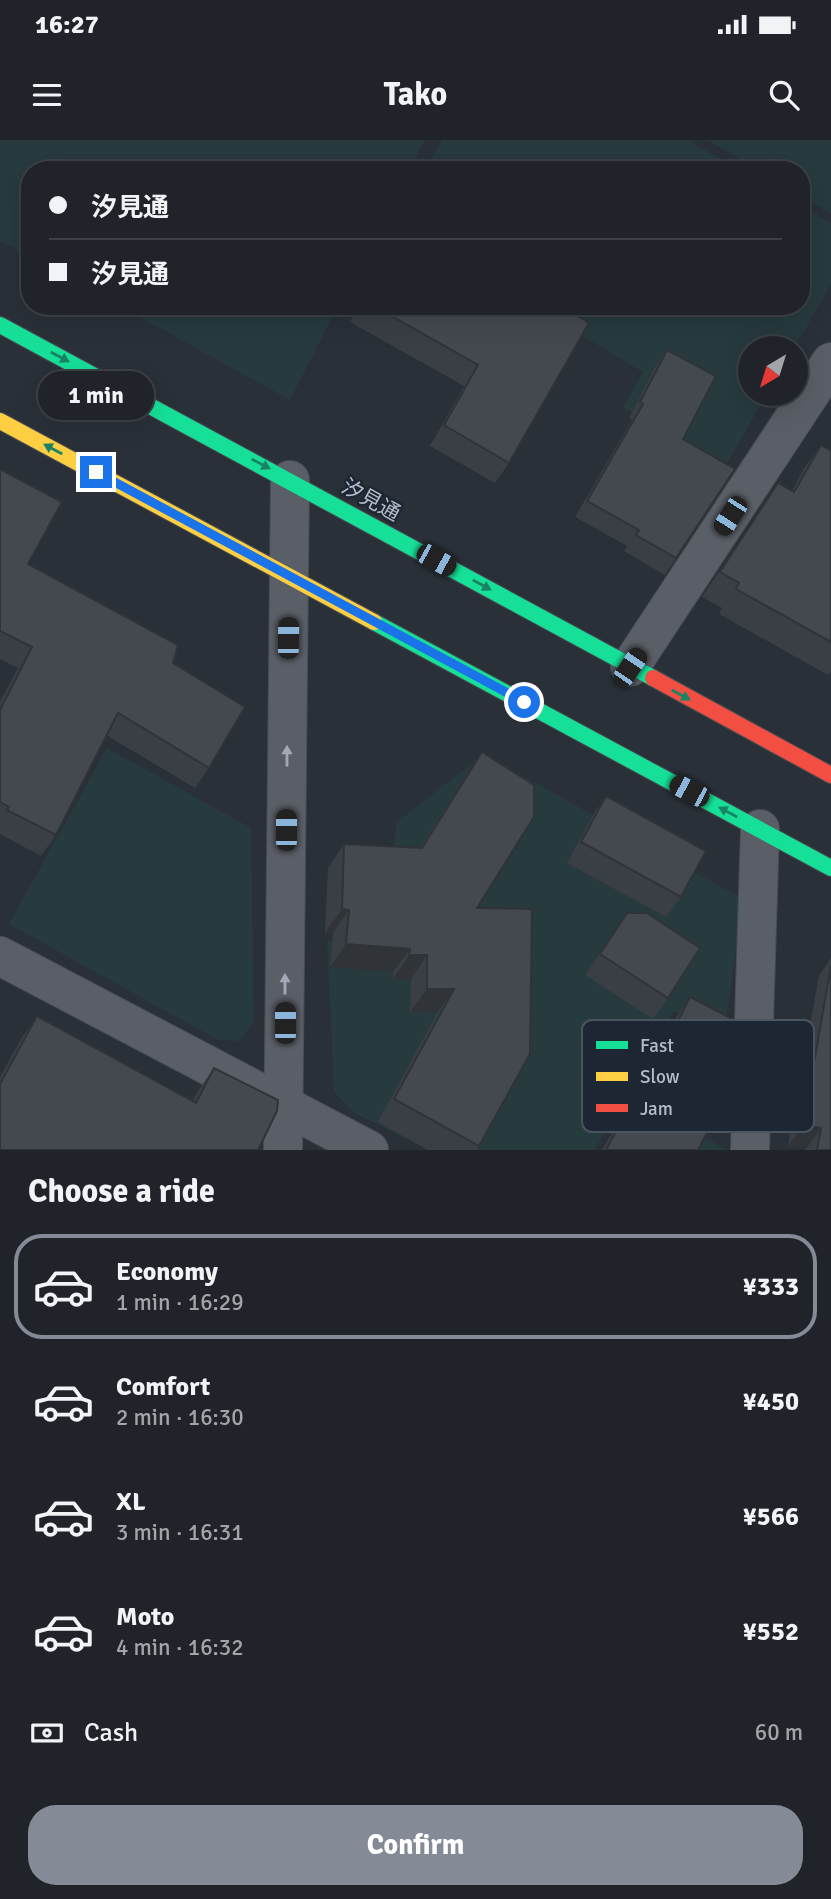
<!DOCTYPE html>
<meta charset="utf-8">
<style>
:root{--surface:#20242a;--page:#282c32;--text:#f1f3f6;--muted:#a2a4a8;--line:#3d4147;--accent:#848b96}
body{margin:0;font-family:Signika,"Noto Sans JP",sans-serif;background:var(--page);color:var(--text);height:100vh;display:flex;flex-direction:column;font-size:26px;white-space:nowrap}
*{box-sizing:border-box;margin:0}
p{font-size:23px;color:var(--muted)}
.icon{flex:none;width:38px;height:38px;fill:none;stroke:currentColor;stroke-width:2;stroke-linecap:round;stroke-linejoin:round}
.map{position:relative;height:1010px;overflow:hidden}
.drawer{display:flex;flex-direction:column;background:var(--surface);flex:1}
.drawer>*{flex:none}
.guide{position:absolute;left:21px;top:21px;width:789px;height:154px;border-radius:28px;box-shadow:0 7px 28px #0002,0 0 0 2px var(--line);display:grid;align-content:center;height:154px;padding:0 28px;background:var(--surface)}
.needle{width:46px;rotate:218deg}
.buttons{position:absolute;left:738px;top:196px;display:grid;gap:14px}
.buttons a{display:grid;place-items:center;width:70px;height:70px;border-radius:50%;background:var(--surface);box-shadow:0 7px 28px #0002,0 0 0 2px var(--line);font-size:35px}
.end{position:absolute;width:32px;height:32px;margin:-16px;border:9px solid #1a73e8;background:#fff;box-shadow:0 0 0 4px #fff}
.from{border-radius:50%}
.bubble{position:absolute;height:49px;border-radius:24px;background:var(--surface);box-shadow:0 7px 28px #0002,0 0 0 2px var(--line);font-size:23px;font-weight:800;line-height:49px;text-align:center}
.car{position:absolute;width:21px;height:42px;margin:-21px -10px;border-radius:9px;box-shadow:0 0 5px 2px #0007;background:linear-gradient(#222 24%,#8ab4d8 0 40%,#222 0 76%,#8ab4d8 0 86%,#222 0)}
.guide b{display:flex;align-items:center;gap:24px;height:66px;font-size:26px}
.guide b+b{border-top:2px solid var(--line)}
.guide i{width:18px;height:18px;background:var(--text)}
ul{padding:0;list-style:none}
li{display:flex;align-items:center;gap:21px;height:105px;margin:0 14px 10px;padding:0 14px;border:4px solid transparent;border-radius:28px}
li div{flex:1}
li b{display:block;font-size:26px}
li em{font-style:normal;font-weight:800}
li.active{border-color:var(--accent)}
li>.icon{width:63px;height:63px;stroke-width:1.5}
h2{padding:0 28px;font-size:32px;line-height:84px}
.pay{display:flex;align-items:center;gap:18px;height:77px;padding:0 28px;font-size:26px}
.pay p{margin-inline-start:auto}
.cta{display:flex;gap:14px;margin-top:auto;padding:14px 28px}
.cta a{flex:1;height:80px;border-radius:28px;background:var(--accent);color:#fff;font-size:28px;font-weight:800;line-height:80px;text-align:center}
.status{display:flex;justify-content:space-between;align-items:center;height:49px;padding:0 35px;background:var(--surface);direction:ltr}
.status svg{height:19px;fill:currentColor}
header{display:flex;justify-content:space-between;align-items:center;height:91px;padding:0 28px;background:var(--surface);font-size:32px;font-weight:800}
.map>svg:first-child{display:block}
.green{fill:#273a3e}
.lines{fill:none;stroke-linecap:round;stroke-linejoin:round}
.street-casing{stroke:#484c53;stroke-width:40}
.fast-casing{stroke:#484c53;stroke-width:18}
.slow-casing{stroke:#484c53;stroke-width:18}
.jam-casing{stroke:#484c53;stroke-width:18}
.street{stroke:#5a5e66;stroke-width:38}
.fast{stroke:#16e098;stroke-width:16}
.slow{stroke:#ffcf43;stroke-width:16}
.jam{stroke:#f24e42;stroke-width:16}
.wall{fill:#3a3f45}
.shaded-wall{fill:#303338}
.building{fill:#444950;stroke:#303338;stroke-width:2}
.oneway{fill:#1a8366}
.oneway2{fill:#a2a9b5}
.route{stroke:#1a73e8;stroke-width:9}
.labels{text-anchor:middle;stroke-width:5;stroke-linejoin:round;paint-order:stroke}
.street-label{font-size:21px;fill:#b4bcc9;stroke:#1d2633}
.key{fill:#1d2633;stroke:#4a5360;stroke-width:2}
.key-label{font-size:19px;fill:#b4bcc9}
</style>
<div class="status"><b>16:27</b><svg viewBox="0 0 49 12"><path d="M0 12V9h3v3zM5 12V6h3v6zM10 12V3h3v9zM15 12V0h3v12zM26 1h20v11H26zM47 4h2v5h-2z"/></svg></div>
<header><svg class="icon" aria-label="menu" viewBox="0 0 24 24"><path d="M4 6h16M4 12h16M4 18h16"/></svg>Tako<svg class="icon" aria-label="search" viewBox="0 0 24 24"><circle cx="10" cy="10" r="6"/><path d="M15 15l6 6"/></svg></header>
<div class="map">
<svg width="831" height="1010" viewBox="0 0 831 1010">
<rect width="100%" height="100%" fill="#2a3038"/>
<g class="green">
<path d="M0,0H425L409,30H30V117L0,101Z"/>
<path d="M442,0H688L739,30H425Z"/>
<path d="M708,0H831V74L802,56V30H758Z"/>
<path d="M802,66L831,83V145L794,208H751V254H767L725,326L623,267L643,232L532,166H802Z"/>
<path d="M119,166H338L290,260Z"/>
<path d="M107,608L251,688L254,882L239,901L218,900L9,784Z"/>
<path d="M484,614L743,759L724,894L674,871L632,944L698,982L693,991L727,1010H636L605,991L595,1010H428L353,972L334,952L327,801L386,805L396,683Z"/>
</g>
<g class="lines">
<g class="street-casing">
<g id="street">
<path d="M630,527L831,222"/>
<path d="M0,816L369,1010"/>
<path d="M283,1010L290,340"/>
<path d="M750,1010L760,689"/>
</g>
</g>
<g class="fast-casing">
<g id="fast">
<path d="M0,185L653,538"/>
<path d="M374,482L831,728"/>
</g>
</g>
<g class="slow-casing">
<path id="slow" d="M0,281L374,482"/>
</g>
<g class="jam-casing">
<path id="jam" d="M653,538L831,635"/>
</g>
<use href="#street" class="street"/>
<use href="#fast" class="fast"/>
<use href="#slow" class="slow"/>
<use href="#jam" class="jam"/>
</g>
<g class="wall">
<path d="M359,166H562L509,323L495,343L430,306L464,246L350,182Z"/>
<path d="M667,210L683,299L676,418L665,435L624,411L627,406L575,377L632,280L629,278L656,226Z"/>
<path d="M821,305L831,311V531L828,535L719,474L722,468L702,457L778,343L792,351L803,330Z"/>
<path d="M0,329L28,424L173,523L209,628L195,648L106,595L56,695L41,716L0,694V562L18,528L0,519Z"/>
<path d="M482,612L477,768L479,1006L476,1010H428L378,982L438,872H410L411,839H393V832L330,827L333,793H325L328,728L344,704L420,708L466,636Z"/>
<path d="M606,656L681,757L666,777L567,723L592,677Z"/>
<path d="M627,773L668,858L653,879L585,835Z"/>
<path d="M831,818V1010H806V1009L788,1006L819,836Z"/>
<path d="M690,857L698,1010H602L609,998L623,978H625L676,878Z"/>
<path d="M37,876L192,961L198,951L214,928L258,1010H0V937L21,899Z"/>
</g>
<g class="shaded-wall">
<path d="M342,769L349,770L333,793H325Z"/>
<path d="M346,804L410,809L393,832L330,827Z"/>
<path d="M409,815H427L411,839H393Z"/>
<path d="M427,849H454L438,872H410Z"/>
<path d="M803,985L821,988L806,1009L788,1006Z"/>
</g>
<g class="building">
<path d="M374,166H562L589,183L509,323L444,285L478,225Z"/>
<path d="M667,210L716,236L683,299L735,329L676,418L636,395L639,390L587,361L643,264L640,262Z"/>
<path d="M821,305L831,311V502L736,449L739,443L720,432L778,343L794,352Z"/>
<path d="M0,329L62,362L28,424L178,505L173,523L245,567L209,628L118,573L56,695L7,670L9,667L0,662V570L32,507L0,491Z"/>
<path d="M482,612L534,645V677L477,768L532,769L530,914L479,1006L394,959L454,849H427V815H409L410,809L346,804L349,770L342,769L344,704L422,708Z"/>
<path d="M606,656L706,711L681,757L581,702Z"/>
<path d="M627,773H647L700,808L668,858L600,814Z"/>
<path d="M831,826V1010H817L821,988L803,985Z"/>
<path d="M690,857L746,886L745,919L698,1010H606L623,978L628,980Z"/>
<path d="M37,876L196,963L214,928L278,960L277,971L258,1010H0V944Z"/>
</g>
<defs><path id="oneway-solid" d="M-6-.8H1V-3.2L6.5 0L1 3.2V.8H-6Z" transform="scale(1.75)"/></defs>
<g class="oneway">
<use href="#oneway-solid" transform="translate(60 217) rotate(28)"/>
<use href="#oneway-solid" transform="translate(53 309) rotate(-152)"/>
<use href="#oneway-solid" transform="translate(261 324) rotate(28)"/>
<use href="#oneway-solid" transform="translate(482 445) rotate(29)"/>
<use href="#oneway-solid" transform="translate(681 555) rotate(28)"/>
<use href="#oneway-solid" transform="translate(728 672) rotate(-152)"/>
</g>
<g class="oneway2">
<use href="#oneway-solid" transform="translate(287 616) rotate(-90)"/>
<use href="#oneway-solid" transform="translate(285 844) rotate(-90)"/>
</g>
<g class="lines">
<path class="route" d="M96,332L524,562"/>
</g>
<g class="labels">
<g class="street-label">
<text transform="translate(371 360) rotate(29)" y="7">汐見通</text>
</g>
</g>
<rect x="582" y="880" width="232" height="112" rx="10" class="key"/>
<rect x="596" y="901" width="32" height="8" fill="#16e098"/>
<rect x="596" y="932" width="32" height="9" fill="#ffcf43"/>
<rect x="596" y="964" width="32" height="8" fill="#f24e42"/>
<g class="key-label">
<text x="640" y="912">Fast</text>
<text x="640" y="943">Slow</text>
<text x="640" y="975">Jam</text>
</g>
</svg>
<div class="buttons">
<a><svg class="needle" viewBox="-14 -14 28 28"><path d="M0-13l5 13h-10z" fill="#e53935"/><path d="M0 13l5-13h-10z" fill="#a2a4a8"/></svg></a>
</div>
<i class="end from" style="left:524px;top:562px"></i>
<i class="end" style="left:96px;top:332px"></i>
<div class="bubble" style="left:38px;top:231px;width:116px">1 min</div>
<i class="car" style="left:730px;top:376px;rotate:213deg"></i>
<i class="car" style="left:436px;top:420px;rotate:119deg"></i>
<i class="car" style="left:288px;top:498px;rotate:1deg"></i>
<i class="car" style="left:630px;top:527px;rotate:34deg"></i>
<i class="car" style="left:689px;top:651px;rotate:298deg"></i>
<i class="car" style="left:286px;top:690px;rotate:0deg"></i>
<i class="car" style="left:285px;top:883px;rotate:0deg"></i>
<div class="guide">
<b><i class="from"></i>汐見通</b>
<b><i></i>汐見通</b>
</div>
</div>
<section class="drawer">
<h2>Choose a ride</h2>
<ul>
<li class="active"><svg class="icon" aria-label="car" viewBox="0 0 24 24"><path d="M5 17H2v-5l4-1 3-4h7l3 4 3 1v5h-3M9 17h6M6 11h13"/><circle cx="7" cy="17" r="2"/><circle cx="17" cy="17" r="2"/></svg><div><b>Economy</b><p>1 min · 16:29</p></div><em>¥333</em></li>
<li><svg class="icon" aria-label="car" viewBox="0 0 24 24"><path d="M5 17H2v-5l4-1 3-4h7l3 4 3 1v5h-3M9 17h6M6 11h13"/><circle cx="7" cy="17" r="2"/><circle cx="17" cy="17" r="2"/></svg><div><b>Comfort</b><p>2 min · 16:30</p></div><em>¥450</em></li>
<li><svg class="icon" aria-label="car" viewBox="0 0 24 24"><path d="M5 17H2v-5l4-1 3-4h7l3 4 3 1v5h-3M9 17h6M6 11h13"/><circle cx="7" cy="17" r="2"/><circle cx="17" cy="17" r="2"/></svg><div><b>XL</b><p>3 min · 16:31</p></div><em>¥566</em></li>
<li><svg class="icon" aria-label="car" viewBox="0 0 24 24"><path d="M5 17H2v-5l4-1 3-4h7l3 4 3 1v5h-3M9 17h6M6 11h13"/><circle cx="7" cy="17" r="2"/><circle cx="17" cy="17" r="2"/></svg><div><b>Moto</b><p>4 min · 16:32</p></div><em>¥552</em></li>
</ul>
<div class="pay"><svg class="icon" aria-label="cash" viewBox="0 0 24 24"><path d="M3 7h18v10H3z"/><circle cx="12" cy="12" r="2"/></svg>Cash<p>60 m</p></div>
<div class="cta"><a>Confirm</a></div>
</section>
